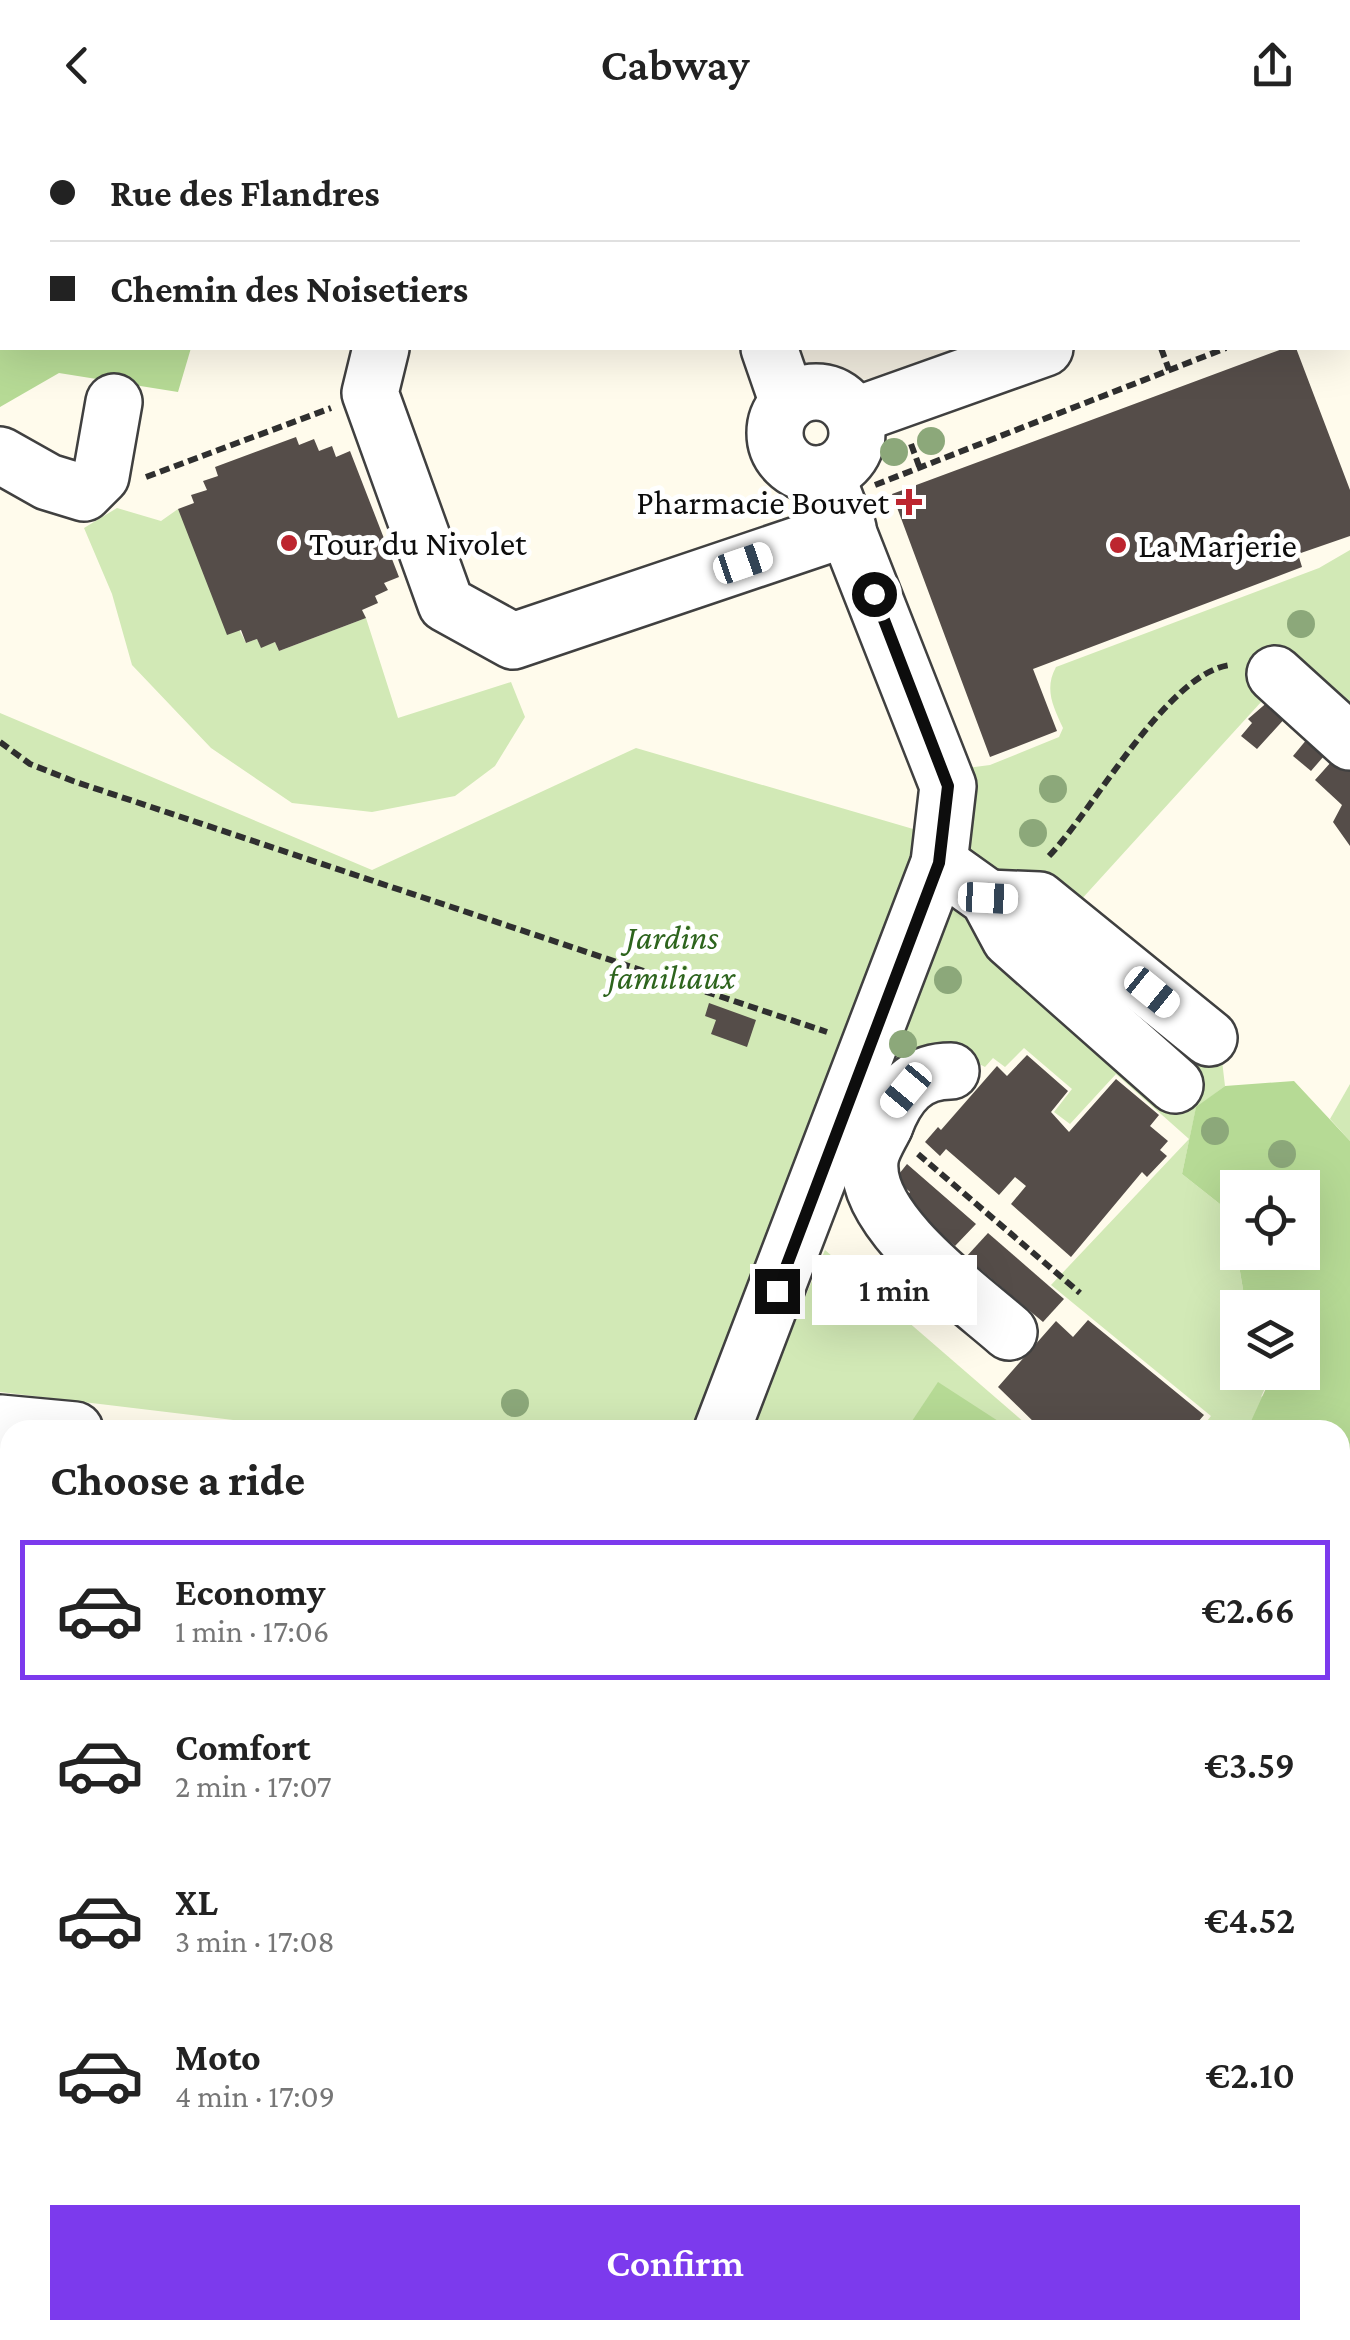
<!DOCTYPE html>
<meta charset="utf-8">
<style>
:root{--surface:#fff;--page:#f6f6f6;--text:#222;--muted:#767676;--line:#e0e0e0;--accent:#7c3aed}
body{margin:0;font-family:"Crimson Pro",serif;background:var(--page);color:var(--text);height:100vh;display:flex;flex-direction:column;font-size:38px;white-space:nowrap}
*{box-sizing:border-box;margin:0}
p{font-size:32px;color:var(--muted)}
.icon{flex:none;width:55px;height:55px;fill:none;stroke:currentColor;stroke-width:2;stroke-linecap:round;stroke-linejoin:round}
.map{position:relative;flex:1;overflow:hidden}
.drawer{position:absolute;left:0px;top:1290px;width:1350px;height:920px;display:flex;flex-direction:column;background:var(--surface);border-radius:30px 30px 0 0;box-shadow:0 10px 40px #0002}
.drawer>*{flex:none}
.guide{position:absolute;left:0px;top:0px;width:1350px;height:220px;box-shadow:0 10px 40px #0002;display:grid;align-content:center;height:220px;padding:0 50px;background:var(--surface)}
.fabs{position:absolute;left:1220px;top:1040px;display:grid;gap:20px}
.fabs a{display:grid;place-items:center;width:100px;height:100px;border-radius:0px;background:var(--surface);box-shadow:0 10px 40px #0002;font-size:50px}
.end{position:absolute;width:45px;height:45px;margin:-22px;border:12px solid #0d0d0d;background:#fff;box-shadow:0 0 0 5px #fff}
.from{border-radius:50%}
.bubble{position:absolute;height:70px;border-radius:0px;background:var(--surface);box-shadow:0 10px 40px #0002;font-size:32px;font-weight:600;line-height:70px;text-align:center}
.car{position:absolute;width:30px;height:60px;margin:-30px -15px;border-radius:12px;box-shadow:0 0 8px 2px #0007;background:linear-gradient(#fff 24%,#345 0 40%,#fff 0 76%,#345 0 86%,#fff 0)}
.guide b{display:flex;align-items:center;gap:35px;height:95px;font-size:38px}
.guide b+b{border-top:2px solid var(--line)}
.guide i{width:25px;height:25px;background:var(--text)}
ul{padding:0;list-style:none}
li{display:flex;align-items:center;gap:30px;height:140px;margin:0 20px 15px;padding:0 30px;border:5px solid transparent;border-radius:0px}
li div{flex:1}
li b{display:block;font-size:38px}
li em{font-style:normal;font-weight:600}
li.active{border-color:var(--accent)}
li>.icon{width:90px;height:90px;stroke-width:1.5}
h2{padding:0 50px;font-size:45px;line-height:120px}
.action{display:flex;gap:20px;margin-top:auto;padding:20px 50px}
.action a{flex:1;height:115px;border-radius:0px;background:var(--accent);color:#fff;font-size:40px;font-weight:600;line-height:115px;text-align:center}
header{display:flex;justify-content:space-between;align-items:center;height:130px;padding:0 50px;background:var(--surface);font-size:45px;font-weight:600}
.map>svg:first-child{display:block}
.green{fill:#d2e9b6}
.forest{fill:#b6da95;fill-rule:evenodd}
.pitch{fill:#e3f0c8}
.plaza{fill:#eee9dc}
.building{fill:#554d49}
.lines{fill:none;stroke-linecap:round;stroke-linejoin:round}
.minor-casing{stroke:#404040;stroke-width:60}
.path{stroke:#2f2f2f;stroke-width:6;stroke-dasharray:10 5;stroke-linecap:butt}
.minor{stroke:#fff;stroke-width:55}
.tree{fill:#8ca87a}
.route{stroke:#0d0d0d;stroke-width:12}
.poi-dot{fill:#bd252f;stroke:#fff;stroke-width:4}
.labels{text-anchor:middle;stroke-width:10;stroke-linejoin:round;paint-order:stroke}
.poi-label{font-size:35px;fill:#0d0d0d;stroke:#fff;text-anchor:start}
.park-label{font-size:35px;font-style:italic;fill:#2d641d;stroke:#fff}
</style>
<header><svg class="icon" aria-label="back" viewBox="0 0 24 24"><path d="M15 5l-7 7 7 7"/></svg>Cabway<svg class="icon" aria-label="share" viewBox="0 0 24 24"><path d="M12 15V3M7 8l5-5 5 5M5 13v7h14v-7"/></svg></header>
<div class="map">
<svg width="1350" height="2210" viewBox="0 0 1350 2210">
<rect width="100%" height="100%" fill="#fffbec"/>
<g class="green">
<path d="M451,0H662L663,2H454Z"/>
<path d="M117,378L161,391L178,379L246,513L257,509L261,517L275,512L279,521L366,488L398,588L511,552L525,587L495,636L455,666L372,682L292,673L211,618L132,535L112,464L84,398Z"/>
<path d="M1350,420V592L1291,539L1069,783L1219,905L1225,956L1196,978L1182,1044L1230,1082L1246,1177L1238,1178V1242L1272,1243L1261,1267L1302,1242L1350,1172V2004L1340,2010V1300H1200L1211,1286L1051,1155L1189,1009L1116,944L1070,994L1054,982L1072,959L1024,918L1005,937L993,928L985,937L958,923L868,945L967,638L990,635L1059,607L1063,598C1053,576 1044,559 1056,537L1319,438Z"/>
<path d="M0,583L372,740L636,618L920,701L703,1300H317L0,1262Z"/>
<path d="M1350,954V1011L1330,989Z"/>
<path d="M825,1120L1033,1300H749Z"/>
<path d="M10,1477V2200H1071L1079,2210H0V1481Z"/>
<path d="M1350,2121V2210H1138L1130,2200H1340V2128Z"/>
</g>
<g class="forest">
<path d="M0,0L28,2H2V218H191L178,262L59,243L0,277Z"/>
<path d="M1294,951L1350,1011V1815L1340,1823V1300H1247L1273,1243L1302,1242V1178L1246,1177L1230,1082L1182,1044L1196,977L1225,956ZM1238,1058H1302V1122H1238Z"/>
<path d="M938,1252L1012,1300H906Z"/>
<path d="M0,1322L10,1323V1477L0,1481Z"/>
<path d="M1350,1959V2121L1340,2128V1965Z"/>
</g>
<g class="pitch">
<path d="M10,2002V2200H171L143,2210H0V2005Z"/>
<path d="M955,2200H1043L1028,2210H961Z"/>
</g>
<g class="plaza">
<path d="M1008,0H1350V70L1348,2H1001Z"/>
<path d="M789,218H960L884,246L851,252L800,236Z"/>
</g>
<g class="building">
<path d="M1285,218H1296L1350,360V406L1298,424L1302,437L1033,539L1057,601L990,627L892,364Z"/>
<path d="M296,307L299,315L314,309L319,321L332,316L336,327L350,321L399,447L384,453L388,460L375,466L378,473L362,480L366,488L279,521L275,512L261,518L257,509L246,513L241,500L227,505L178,379L194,373L191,365L207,360L203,351L218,346L215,337Z"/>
<path d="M1270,570L1288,585L1257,619L1241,606L1252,593L1248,589Z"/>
<path d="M1312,603L1330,619L1311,641L1293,626Z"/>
<path d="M1340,622L1350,631V716L1333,692L1342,675L1315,650Z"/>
<path d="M709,873L756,890L747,917L711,904L716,890L705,886Z"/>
<path d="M1027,925L1068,961L1051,982L1069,1002L1116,949L1159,985L1150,996L1168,1011L1160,1020L1167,1026L1147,1047L1142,1042L1071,1127L1011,1074L1026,1056L1015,1047L999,1065L946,1019L940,1026L925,1012L938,997L941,1000L997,936L1007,946Z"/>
<path d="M907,1034L976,1094L955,1116L903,1071L910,1062L895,1049Z"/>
<path d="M988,1103L1064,1169L1043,1192L966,1127Z"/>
<path d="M1088,1190L1204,1285L1191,1300H1042L998,1257L1056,1191L1073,1207Z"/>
</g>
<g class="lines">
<g class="minor-casing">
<g id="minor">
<path d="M401,0L402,2"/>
<path d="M690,0L691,2"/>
<path d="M1312,0L1313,2"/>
<path d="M1090,2L1097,0"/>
<path d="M1348,84L1350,90"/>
<path d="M381,218L370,263L446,474L513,511L848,398"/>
<path d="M769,218L788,273"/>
<circle cx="816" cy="303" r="41"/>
<path d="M854,286L1045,218"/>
<path d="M0,325L48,352L84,363L101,346L114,272"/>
<path d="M1275,544L1350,612"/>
<path d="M939,733L988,768L1010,809L1175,955"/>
<path d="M988,768L1039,770L1209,908"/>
<path d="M851,967L885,995C880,1006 871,1019 870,1031C864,1092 967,1165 1009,1202"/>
<path d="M885,995C897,963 915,941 951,941"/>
<path d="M0,1293L75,1300"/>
<path d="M722,1300L939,733L948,656L825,343"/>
<path d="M1340,1712L1350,1731"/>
<path d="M1340,1825L1346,1826L1350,1818"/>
<path d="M1075,2210L1095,2200"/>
</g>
</g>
<g class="path">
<path d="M532,0V2"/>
<path d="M1348,170L1350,169"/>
<path d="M1161,218L1169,240"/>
<path d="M911,314L919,336"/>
<path d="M146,347L331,278"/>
<path d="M875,355L1226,218"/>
<path d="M0,612L30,634L73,651L827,902"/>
<path d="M1049,726C1093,681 1167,543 1230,535"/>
<path d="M918,1024L1080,1163"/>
<path d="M0,1572L10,1568"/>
<path d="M0,1718L10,1715"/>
<path d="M309,2210L325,2204L327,2210"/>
</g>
<use href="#minor" class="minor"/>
</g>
<g class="tree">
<circle cx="931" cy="311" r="14"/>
<circle cx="894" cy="322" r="14"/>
<circle cx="1301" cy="494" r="14"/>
<circle cx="1053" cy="659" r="14"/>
<circle cx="1033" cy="703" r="14"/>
<circle cx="948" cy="850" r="14"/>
<circle cx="903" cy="914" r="14"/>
<circle cx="1215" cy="1001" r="14"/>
<circle cx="1282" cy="1024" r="14"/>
<circle cx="515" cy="1273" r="14"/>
</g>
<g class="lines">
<path class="route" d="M777,1161L939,733L948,656L874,464"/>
</g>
<g class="poi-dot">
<path d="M904 357h10v10h10v10h-10v10h-10v-10h-10v-10h10z"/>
<circle cx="289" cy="413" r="10"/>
<circle cx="1118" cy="415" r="10"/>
</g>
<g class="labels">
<g class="poi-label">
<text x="889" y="384" text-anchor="end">Pharmacie Bouvet</text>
<text x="309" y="425">Tour du Nivolet</text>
<text x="1138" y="427">La Marjerie</text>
</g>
<g class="park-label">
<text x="672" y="819">Jardins<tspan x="672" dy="40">familiaux</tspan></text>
</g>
</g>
</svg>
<div class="fabs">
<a><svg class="icon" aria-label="locate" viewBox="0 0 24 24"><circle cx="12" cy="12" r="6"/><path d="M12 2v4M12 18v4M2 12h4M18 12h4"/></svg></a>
<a><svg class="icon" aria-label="layers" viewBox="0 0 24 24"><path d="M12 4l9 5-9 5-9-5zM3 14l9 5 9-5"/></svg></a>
</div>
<i class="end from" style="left:874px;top:464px"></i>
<i class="end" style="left:777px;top:1161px"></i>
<div class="bubble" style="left:812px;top:1125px;width:165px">1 min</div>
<i class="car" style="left:743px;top:433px;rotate:71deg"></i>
<i class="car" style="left:988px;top:768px;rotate:93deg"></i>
<i class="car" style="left:1152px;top:862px;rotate:129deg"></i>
<i class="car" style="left:906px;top:960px;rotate:220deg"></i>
<div class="guide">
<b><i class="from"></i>Rue des Flandres</b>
<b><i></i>Chemin des Noisetiers</b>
</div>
<section class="drawer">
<h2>Choose a ride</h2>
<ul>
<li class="active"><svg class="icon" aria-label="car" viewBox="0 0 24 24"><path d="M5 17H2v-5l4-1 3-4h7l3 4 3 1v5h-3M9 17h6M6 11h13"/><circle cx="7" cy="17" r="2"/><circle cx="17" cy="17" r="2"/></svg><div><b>Economy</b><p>1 min · 17:06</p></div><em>€2.66</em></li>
<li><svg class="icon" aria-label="car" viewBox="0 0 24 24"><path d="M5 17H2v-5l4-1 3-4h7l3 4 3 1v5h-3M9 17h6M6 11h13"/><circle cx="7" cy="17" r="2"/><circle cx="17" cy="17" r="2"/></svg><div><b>Comfort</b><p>2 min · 17:07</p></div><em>€3.59</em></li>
<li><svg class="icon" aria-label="car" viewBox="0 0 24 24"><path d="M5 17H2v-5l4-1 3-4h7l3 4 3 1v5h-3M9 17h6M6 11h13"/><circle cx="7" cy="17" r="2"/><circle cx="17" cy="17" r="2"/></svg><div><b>XL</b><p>3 min · 17:08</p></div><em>€4.52</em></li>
<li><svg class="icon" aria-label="car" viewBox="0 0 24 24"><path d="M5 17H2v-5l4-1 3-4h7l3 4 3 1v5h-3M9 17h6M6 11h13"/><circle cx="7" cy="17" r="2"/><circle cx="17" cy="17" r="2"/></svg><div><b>Moto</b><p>4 min · 17:09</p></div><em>€2.10</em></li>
</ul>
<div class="action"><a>Confirm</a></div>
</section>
</div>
